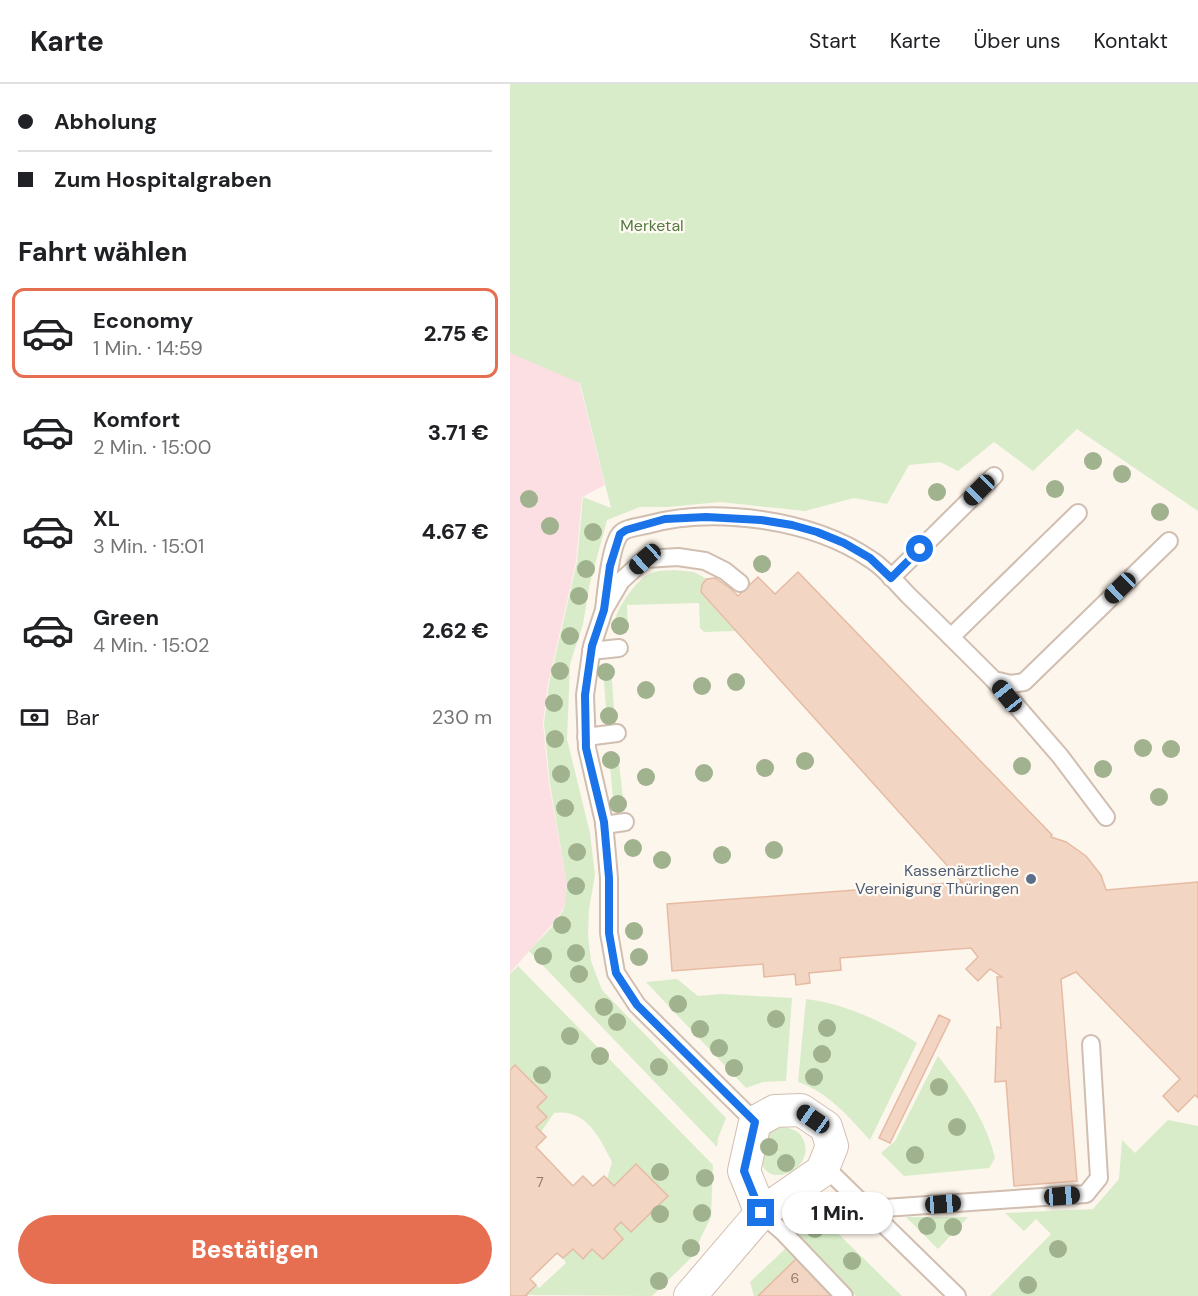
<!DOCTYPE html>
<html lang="de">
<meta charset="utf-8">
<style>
:root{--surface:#fff;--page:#f6f6f6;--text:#202124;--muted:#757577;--line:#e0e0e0;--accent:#e76f51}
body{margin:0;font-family:"DM Sans",sans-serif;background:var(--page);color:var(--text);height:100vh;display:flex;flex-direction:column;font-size:22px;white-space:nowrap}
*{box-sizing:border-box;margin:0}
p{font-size:20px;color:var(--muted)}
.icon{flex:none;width:33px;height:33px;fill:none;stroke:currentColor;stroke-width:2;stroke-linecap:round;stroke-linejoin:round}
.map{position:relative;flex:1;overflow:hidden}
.drawer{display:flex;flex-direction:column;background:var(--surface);width:510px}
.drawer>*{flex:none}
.guide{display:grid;align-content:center;height:132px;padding:0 18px;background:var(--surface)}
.end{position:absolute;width:27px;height:27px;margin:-14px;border:8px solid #1a73e8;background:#fff;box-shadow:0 0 0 3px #fff}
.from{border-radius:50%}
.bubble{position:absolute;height:42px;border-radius:21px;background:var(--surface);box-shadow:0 2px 4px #0004;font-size:20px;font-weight:800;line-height:42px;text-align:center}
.car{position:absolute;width:18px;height:36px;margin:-18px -9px;border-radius:8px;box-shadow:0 0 4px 2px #0007;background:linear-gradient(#222 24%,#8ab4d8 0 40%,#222 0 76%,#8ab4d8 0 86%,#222 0)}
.guide b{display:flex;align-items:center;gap:21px;height:57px;font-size:22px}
.guide b+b{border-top:2px solid var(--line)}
.guide i{width:15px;height:15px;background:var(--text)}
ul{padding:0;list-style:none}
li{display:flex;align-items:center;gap:18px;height:90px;margin:0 12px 9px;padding:0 6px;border:3px solid transparent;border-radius:12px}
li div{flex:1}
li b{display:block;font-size:22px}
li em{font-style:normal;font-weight:800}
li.current{border-color:var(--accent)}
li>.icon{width:54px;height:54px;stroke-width:1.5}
h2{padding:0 18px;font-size:27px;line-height:72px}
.pay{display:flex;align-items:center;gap:15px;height:66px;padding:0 18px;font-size:22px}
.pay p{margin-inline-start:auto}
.button{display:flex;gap:12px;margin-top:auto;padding:12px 18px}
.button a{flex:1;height:69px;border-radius:36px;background:var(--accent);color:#fff;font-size:24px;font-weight:800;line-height:69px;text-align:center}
header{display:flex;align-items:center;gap:36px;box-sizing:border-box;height:84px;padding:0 30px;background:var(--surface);border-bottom:2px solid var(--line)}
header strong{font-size:28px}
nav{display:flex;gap:33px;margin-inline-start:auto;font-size:21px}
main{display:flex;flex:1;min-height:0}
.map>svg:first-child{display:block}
.medical{fill:#fbdfe3}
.green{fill:#d8ecc9}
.building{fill:#f3d5c3;stroke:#e6bba3;stroke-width:1.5}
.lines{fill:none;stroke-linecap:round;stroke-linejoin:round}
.lane-casing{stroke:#d1beb0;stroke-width:20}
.street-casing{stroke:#d1beb0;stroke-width:34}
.lane{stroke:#fff;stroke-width:16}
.street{stroke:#fff;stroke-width:32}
.tree{fill:#a0b28e}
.route{stroke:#1a73e8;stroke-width:8}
.service-dot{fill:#5c6f8a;stroke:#fffaf3;stroke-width:2}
.labels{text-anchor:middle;stroke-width:4.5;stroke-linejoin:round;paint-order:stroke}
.number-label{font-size:14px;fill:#987a6a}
.park-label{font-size:16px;fill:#537a41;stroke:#fffaf3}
.service-label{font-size:16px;fill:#4e5e75;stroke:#fffaf3;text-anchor:end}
</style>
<header>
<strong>Karte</strong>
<nav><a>Start</a><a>Karte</a><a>Über uns</a><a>Kontakt</a></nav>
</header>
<main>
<section class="drawer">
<div class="guide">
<b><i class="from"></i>Abholung</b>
<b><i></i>Zum Hospitalgraben</b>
</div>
<h2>Fahrt wählen</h2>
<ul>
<li class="current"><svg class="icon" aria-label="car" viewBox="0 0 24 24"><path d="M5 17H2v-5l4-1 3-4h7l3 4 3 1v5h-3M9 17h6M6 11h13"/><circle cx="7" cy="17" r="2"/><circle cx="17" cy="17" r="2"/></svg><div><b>Economy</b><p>1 Min. · 14:59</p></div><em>2.75 €</em></li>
<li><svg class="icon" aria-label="car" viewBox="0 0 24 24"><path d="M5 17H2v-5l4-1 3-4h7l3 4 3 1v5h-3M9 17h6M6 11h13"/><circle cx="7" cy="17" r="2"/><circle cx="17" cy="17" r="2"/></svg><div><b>Komfort</b><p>2 Min. · 15:00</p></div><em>3.71 €</em></li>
<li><svg class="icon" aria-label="car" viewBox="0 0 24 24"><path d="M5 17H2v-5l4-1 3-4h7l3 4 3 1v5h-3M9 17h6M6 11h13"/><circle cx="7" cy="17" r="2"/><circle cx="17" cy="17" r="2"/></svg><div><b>XL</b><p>3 Min. · 15:01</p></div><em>4.67 €</em></li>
<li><svg class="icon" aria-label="car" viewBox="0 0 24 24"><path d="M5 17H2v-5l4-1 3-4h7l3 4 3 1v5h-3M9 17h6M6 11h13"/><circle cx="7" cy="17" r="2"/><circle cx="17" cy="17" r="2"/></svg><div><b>Green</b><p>4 Min. · 15:02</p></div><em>2.62 €</em></li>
</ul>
<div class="pay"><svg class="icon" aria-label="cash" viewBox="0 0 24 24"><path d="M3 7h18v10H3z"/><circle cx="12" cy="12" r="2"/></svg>Bar<p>230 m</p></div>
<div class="button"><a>Bestätigen</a></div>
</section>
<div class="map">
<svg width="688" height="1212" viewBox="0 0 688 1212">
<rect width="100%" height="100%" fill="#fdf6ec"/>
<path class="medical" d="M0,268L69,298L95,401L72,413L66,478L38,600L33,639L39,700L57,799L54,824L41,842L0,889Z"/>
<g class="green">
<path d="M0,0H688V427L567,345L523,387L484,358L448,387L430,378L399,381L377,420L344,414L295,427L210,418L158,423H130L97,436L80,499L73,540L60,580L57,655L80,749L85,791L79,825L78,851L81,877L92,906L216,1034L208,1054L207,1063L19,867L42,843L54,825L57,800L40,700L34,639L39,600L67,478L73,413L101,424L70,299L0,269Z"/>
<path d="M164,486L184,488L197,495L192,501L193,511L225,547L194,548L190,544L189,519L117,521L118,547H105L102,545C105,527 126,493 144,488C150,486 158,487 164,486Z"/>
<path d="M93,583H101L105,638H97Z"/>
<path d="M108,670L114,724L104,725L99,671Z"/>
<path d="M8,882L203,1081L201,1133L181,1174L142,1212L16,1211L26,1201L29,1204L56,1179L53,1174L63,1165L72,1175L82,1165L93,1175L113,1155L104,1144L126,1081L104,1102L97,1095L102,1078C90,1054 76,1024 44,1029L31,1048L26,1043L36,1033L27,1023L37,1013L6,981L0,986V890Z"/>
<path d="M167,895L188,912L211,910L282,914L276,997L253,998L236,1004L136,898Z"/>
<path d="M296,915C336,920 374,938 407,959L360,1056C339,1033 318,1008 288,998Z"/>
<path d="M428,972C452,1003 476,1035 485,1074L479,1084L394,1092L371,1069L385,1057Z"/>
<path d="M658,1036L688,1042V1212H480L541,1150L526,1135L514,1147L495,1129L583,1125L609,1095L612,1056L625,1069Z"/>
<path d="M269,1043C279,1043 289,1046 293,1055C308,1085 253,1109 251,1073C250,1066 254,1057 256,1050Z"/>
<path d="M324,1115L329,1120L314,1136L392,1212H346L288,1152Z"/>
<path d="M396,1133H458L428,1165Z"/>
<path d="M276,1164L286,1175L248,1212H244L240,1198Z"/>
</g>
<g class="building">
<path d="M288,488L542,751L541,753L556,758L576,772L591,791L596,806L688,798V1014L685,1011L668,1028L653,1012L670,995L566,888L551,895L567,1097L504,1102L496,997L485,998L487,943L491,944L487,893H492L480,885L468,897L456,885L468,873L461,864L330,874L331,886L299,889L300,899L286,901L285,890L254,893L253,880L162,887L157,820L452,798L191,508L192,501L194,498L197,495L205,494L220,504L228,512L248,493L265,510Z"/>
<path d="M429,931L440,936L380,1059L369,1054Z"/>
<path d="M5,981L37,1013L27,1023L37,1033L26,1043L36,1053L26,1063L63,1102L73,1092L83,1102L94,1092L104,1102L126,1080L158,1112L121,1148L111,1138L104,1145L113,1155L93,1175L82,1165L73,1175L63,1165L53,1174L47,1169L20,1195L26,1201L16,1211L17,1212H0V986Z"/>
<path d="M286,1175L321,1212H248Z"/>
</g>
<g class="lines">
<g class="lane-casing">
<g id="lane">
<path d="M381,494L484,392"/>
<path d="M230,499L215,487L195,477L168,473L135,475L111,497L94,526L82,562L75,611L77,664L94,738L99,794V849L106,889L127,921L245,1038"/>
<path d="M94,526C96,509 100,463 110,450C115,444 128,443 136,441C204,422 301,435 360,475C375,484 387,500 400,513C428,540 456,568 484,596L501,600L514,598L659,457"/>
<path d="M441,553L568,429"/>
<path d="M81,567L109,564"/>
<path d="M484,596L550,672L596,733"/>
<path d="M76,653L107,649"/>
<path d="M94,741L115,738"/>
<path d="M314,1082L447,1212"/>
<path d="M360,1125L576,1110L589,1094L581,960"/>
<path d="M251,1129L274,1149L334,1212"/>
</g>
</g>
<g class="street-casing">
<path id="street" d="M180,1212L251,1129L312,1087L322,1062L316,1043L291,1026L265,1027L245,1038L234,1087L251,1129"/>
</g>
<use href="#lane" class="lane"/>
<use href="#street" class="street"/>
</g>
<g class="tree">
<circle cx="583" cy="377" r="9"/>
<circle cx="612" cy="390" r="9"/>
<circle cx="545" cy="405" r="9"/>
<circle cx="427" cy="408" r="9"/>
<circle cx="19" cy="415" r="9"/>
<circle cx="650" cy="428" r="9"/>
<circle cx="40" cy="442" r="9"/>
<circle cx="83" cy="448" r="9"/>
<circle cx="252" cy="480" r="9"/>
<circle cx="76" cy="485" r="9"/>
<circle cx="69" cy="512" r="9"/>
<circle cx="110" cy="542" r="9"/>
<circle cx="60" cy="552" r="9"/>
<circle cx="50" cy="587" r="9"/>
<circle cx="96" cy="588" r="9"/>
<circle cx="226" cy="598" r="9"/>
<circle cx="192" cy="602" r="9"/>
<circle cx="136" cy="606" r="9"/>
<circle cx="44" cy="619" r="9"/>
<circle cx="99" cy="632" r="9"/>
<circle cx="45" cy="655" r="9"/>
<circle cx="633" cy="664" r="9"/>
<circle cx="661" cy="665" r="9"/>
<circle cx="101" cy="676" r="9"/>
<circle cx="295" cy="677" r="9"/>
<circle cx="512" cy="682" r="9"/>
<circle cx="255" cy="684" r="9"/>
<circle cx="593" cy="685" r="9"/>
<circle cx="194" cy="689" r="9"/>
<circle cx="51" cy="690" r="9"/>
<circle cx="136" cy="693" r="9"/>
<circle cx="649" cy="713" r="9"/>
<circle cx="108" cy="720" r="9"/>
<circle cx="55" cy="724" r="9"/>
<circle cx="123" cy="764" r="9"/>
<circle cx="264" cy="766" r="9"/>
<circle cx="67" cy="768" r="9"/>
<circle cx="212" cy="771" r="9"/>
<circle cx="152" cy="776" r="9"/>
<circle cx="66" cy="802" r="9"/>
<circle cx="52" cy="841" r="9"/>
<circle cx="124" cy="847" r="9"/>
<circle cx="66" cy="869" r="9"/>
<circle cx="33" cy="872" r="9"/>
<circle cx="129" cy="873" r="9"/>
<circle cx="69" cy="890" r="9"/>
<circle cx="168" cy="920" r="9"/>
<circle cx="94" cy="923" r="9"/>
<circle cx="266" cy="935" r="9"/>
<circle cx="107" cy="938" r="9"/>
<circle cx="317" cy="944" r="9"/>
<circle cx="190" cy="945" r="9"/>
<circle cx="60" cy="952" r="9"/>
<circle cx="209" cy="964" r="9"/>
<circle cx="312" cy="970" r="9"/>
<circle cx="90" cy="972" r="9"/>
<circle cx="149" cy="983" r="9"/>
<circle cx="224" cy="984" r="9"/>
<circle cx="32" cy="991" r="9"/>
<circle cx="304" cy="993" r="9"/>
<circle cx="429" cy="1003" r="9"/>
<circle cx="447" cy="1043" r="9"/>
<circle cx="259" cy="1063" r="9"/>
<circle cx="405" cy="1071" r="9"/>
<circle cx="276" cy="1079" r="9"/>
<circle cx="150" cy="1088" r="9"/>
<circle cx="195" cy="1094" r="9"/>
<circle cx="192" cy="1129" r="9"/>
<circle cx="150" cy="1130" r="9"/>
<circle cx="417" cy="1142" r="9"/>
<circle cx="443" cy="1143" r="9"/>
<circle cx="305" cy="1145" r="9"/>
<circle cx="181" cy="1164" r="9"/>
<circle cx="548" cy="1165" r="9"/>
<circle cx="342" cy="1177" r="9"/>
<circle cx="149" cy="1197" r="9"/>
<circle cx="518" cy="1201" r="9"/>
</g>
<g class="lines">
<path class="route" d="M251,1129L234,1087L245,1038L127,921L106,889L99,849V794L94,738L76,664L75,611L82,562L94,526L100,482L110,450L116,446L155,435L196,433L251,436L282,441L307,448L334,459L360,474L381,494L410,465"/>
</g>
<circle class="service-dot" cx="521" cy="795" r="6"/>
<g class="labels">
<g class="number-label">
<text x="30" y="1103">7</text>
<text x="285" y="1199">6</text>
</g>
<g class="park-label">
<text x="142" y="147">Merketal</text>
</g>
<g class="service-label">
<text x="509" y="792">Kassenärztliche<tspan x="509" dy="18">Vereinigung Thüringen</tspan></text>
</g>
</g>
</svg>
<i class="end from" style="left:410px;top:465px"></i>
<i class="end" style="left:251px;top:1129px"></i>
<div class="bubble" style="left:272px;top:1108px;width:111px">1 Min.</div>
<i class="car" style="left:469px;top:406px;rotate:225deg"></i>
<i class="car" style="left:135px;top:475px;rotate:228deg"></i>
<i class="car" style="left:610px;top:504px;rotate:226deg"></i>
<i class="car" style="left:497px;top:612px;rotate:321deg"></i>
<i class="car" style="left:303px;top:1035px;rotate:305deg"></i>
<i class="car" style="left:552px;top:1112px;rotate:86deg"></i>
<i class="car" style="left:433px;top:1120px;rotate:86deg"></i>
</div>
</main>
